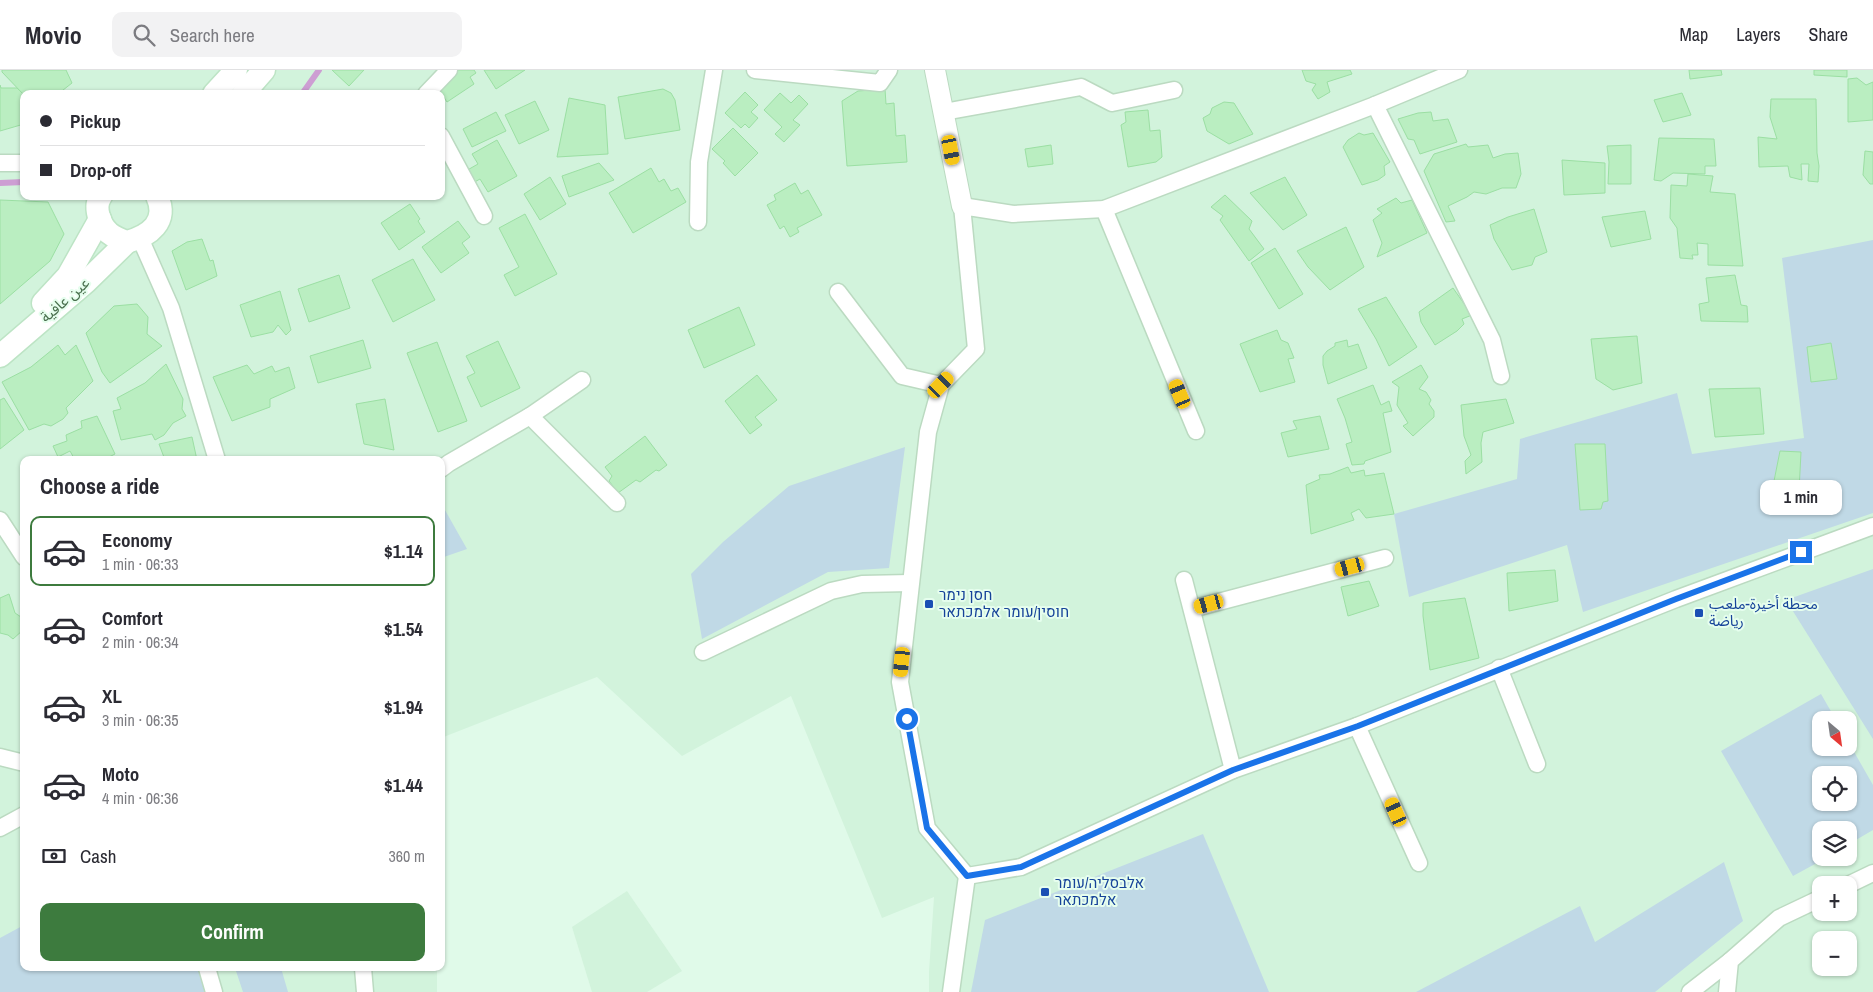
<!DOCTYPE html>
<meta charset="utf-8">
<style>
:root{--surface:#fff;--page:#f2f2f3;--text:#2b2b33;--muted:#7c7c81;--line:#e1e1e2;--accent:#3d7b3e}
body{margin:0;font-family:"Archivo Narrow","Noto Sans Arabic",Heebo,sans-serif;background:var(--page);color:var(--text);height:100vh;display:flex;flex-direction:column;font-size:19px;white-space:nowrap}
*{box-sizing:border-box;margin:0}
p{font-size:16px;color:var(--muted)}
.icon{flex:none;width:28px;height:28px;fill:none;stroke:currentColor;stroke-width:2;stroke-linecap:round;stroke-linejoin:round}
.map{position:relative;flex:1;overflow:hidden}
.side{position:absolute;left:20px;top:386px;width:425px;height:515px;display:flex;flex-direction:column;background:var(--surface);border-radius:10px;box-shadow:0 1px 4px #0004}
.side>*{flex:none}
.guide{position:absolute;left:20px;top:20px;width:425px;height:110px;border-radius:10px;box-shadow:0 1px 4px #0004;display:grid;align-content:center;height:110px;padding:0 20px;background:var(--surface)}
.needle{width:32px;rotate:151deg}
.buttons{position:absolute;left:1812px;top:641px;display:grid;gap:10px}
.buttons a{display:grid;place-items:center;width:45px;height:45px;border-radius:10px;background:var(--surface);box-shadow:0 1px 4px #0004;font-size:25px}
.end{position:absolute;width:22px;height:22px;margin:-11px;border:6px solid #1a73e8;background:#fff;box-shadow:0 0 0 2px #fff}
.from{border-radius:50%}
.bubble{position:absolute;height:35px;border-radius:10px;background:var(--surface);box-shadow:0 1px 4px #0004;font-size:16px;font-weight:700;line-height:35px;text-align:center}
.car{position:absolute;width:15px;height:30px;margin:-15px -8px;border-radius:6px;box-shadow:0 0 4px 1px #0007;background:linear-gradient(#f5c518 24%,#345 0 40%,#f5c518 0 76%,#345 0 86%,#f5c518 0)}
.guide b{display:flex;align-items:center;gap:18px;height:48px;font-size:19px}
.guide b+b{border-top:1px solid var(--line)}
.guide i{width:12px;height:12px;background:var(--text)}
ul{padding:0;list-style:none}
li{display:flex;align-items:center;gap:15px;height:70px;margin:0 10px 8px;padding:0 10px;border:2px solid transparent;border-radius:10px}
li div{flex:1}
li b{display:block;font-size:19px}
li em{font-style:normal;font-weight:700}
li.on{border-color:var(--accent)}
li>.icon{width:45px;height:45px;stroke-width:1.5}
h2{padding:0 20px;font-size:22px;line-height:60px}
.pay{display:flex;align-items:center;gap:12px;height:55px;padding:0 20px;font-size:19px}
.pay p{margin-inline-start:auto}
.button{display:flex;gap:10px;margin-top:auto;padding:10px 20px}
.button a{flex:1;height:58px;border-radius:10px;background:var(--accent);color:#fff;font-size:20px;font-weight:700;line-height:58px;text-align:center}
header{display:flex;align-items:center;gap:30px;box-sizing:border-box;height:70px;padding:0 25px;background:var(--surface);border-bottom:1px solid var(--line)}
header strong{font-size:24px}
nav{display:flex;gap:28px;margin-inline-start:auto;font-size:18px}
.search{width:350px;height:45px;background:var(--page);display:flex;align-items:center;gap:12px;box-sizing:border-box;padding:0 18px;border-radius:10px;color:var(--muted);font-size:19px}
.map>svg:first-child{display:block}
.residential{fill:#d2f3dc;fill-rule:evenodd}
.green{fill:#c0d9e6;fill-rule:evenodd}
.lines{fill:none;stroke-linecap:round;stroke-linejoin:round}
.stream{stroke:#cd9ed3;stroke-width:6}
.building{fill:#baeec1;stroke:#9bdfa3}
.minor-casing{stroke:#bbdac1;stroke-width:19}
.tertiary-casing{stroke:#bbdac1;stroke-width:22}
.secondary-casing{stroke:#bde4c5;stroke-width:25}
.minor{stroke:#fff;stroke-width:16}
.tertiary{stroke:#fff;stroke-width:20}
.secondary{stroke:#fff;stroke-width:22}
.route{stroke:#1a73e8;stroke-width:6}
.transit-dot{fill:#1a4fb4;stroke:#e6feee;stroke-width:2}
.labels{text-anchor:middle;stroke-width:4;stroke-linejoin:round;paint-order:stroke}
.street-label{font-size:15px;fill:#496f4d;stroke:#e6feee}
.transit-label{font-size:15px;fill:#164399;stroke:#e6feee;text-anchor:start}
</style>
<header>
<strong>Movio</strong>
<div class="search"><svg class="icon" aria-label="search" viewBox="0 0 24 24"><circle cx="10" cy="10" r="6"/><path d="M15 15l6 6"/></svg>Search here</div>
<nav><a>Map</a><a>Layers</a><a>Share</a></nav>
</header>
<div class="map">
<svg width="1873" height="922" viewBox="0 0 1873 922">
<rect width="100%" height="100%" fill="#e0fae9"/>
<g class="residential">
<path d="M0,0H1873V922H929V902L934,827L882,848L791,626L682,686L597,607L441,668V390H24V898H437V922H0ZM24,24H441V126H24ZM1821,650H1849V678H1821ZM1821,705H1849V732H1821ZM1821,760H1849V788H1821ZM1821,815H1849V842H1821ZM1821,870H1849V898H1821Z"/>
<path d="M627,821L682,901L647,922H592L572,857Z"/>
</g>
<g class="green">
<path d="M1873,170V443L1583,542L1567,475L1409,527L1394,444L1517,409L1520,369L1677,323L1692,384L1804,368L1782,188Z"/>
<path d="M905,377L889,498L828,502L702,569L691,504L723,472L789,416Z"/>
<path d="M441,433L467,479L441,488Z"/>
<path d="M1873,499V669L1786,530Z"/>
<path d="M1821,624L1836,650H1821V678H1849V673L1873,715V760L1849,774V760H1821V788H1826L1793,806L1721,681ZM1821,705H1849V732H1821Z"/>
<path d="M1203,764L1269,922H971L985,850Z"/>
<path d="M1724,792L1743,851L1655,922H1416L1580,836L1595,872Z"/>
<path d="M24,855V898H198L205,922H0V868Z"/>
<path d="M235,898H281L288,922H243Z"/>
</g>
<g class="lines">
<g class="stream">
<path d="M302,24L319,0"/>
<path d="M0,113L24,112"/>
</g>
</g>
<g class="building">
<path d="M2,0H66L72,13L58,24L24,25L2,2Z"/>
<path d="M332,0H364L349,16Z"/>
<path d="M457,0H474L476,3L470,7L474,14L447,32L435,14Z"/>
<path d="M484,0H525L496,19Z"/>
<path d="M1302,0H1350L1352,4L1327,12L1330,22L1318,29L1312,20L1316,14L1306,11Z"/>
<path d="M1689,0H1721L1722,5L1690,9Z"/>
<path d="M1814,0H1847V7L1814,5Z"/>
<path d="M1857,8L1866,15L1873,12V50L1848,52V9Z"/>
<path d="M0,15L1,18H17L24,25V54L0,61Z"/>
<path d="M663,19L671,23L675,30L680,60L625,69L618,27Z"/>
<path d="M885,19L886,34L894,33L896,66L905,65L907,92L847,96L842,31L858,21Z"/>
<path d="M745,22L758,35L751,42L758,48L749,58L745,54L741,58L725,43Z"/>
<path d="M780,23L791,33L799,25L808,34L793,50L800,55L784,72L775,64L782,57L764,40Z"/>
<path d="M1682,23L1691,45L1663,52L1654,30Z"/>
<path d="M569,28L605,35L608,84L557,87Z"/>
<path d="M1771,29H1816L1817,83L1819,96L1818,112L1808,111L1809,94H1801L1802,110L1790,107L1788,96L1759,97L1758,67L1777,69L1770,47Z"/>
<path d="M535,31L549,60L519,74L505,45Z"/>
<path d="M1224,32L1234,33L1253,64L1229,74L1207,61L1203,48L1210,44L1212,38Z"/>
<path d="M1148,40L1150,61L1160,60L1162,87L1156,92L1128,97L1121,55L1126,52L1125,42Z"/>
<path d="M496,42L506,61L472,77L463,59Z"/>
<path d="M1431,42L1433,51L1448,49L1457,72L1420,84L1414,70L1408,69L1398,49L1418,43Z"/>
<path d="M733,58L758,83L735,106L723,93L725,91L712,79Z"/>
<path d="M1359,63L1364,65L1373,63L1390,92L1384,96L1385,105L1378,110L1362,115L1343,77L1348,70Z"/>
<path d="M1659,68L1714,69L1716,96H1705V104L1673,103L1661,111L1654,110Z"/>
<path d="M497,70L517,106L488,122L480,109L471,114L464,102L478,94L472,84Z"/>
<path d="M1466,74L1468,77L1488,75L1493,88L1505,84L1518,83L1521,104L1516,118H1502L1486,124L1474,122L1467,127L1448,136L1455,151L1446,152L1424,101L1434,84Z"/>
<path d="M1051,75L1053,94L1028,97L1025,79Z"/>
<path d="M1631,75V114H1608L1609,92L1607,76Z"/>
<path d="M1865,81L1873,82V114H1870L1863,105Z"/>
<path d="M1562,90L1605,93V123L1564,125Z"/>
<path d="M599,93L614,110L569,127L562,106Z"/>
<path d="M651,98L659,112L664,109L671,121L678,118L686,132L633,163L609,123Z"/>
<path d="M1688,104L1713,106L1710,122L1735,124L1743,196L1708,195V174L1697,173L1698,185H1692L1693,189L1680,188L1677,158L1670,148L1671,115L1687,116Z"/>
<path d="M550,107L566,134L540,150L524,124Z"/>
<path d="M1285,107L1307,145L1283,160L1250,123Z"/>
<path d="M795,113L801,124L808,120L822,145L797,158L799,162L790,167L784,156L780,159L767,135L776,130L774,125Z"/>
<path d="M1225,125L1252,151L1249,159L1264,179L1249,191L1220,150L1223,146L1211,137Z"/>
<path d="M1396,128L1401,133L1412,130L1427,163L1377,187L1382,173L1373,150L1382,143L1377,139Z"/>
<path d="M0,130L48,132L64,164L50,191L0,234Z"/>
<path d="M410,134L420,149L418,151L425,162L399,180L381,153Z"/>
<path d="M1534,139L1547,182L1535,187L1532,195L1512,200L1494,169L1490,155L1508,147Z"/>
<path d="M1645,141L1651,169L1611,177L1602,147Z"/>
<path d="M525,144L557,204L515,226L504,205L519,197L499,158Z"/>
<path d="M458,151L470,167L462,173L469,183L441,203L422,177Z"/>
<path d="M1346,157L1364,197L1330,220L1308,197L1297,181Z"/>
<path d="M202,169L210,191L213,190L217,206L186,220L172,181L187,172Z"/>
<path d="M1275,178L1303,224L1279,239L1251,193Z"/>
<path d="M413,189L435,230L393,252L372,210Z"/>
<path d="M339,205L350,238L309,252L298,219Z"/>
<path d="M1735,205L1741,235L1747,236L1748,252L1701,251L1699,234L1709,232L1706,208Z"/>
<path d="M1453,218L1472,245L1462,249L1464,254L1457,261L1435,275L1421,252L1419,242Z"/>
<path d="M280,221L291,260L286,265L278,255L273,262L251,267L240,235Z"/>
<path d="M1386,227L1417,277L1389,296L1376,269L1358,239Z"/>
<path d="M137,234L148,247L147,264L162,276L110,313L102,302L86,263L114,236Z"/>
<path d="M739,237L755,275L704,298L688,260Z"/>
<path d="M1277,260L1281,270L1288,273L1294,288L1288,289L1295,312L1260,322L1240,274Z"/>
<path d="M1637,266L1642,313L1613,320L1596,309L1591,269Z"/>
<path d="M363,270L371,298L318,313L310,286Z"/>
<path d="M1347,270L1348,277L1358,274L1367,298L1328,314L1323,295V286L1327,281L1335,276V273Z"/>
<path d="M498,271L520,318L481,337L467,307L475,303L466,286Z"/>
<path d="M437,272L467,351L438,362L407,283Z"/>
<path d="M1831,273L1837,309L1811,312L1807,277Z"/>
<path d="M58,275L65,285L76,275L93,311L66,338L68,343L63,349L51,356L44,354L29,360L2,312L31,297Z"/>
<path d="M166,294L183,329L182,339L186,346L173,353L164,365L155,370L152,364L121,370L113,341L121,339L117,328L145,313Z"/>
<path d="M247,295L254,304L272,296L275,302L289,297L295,318L270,329V337L232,351L213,307Z"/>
<path d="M1421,295L1428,307L1419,319L1426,322L1431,330L1429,334L1434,341V347L1413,366L1403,356L1408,353L1397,335L1399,317L1392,312Z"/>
<path d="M757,305L777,330L755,347L762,355L750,364L725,331Z"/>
<path d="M1373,315L1381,335L1389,331L1392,341L1383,343L1391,382L1365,391L1364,394L1352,395L1346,374L1352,372L1345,348L1337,329Z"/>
<path d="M1760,318L1764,364L1715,367L1709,319Z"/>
<path d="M4,328L24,360L0,379V330Z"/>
<path d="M385,329L394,380L364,374L356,334Z"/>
<path d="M1506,329L1514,353L1483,362L1481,373L1482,392L1466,404L1465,391L1471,385L1464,366L1461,335Z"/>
<path d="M97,346L115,384L103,390H75L70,381L58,387L53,376L67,371L66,365L82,358L81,351Z"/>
<path d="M1320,346L1329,379L1288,387L1281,363L1297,359L1293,351Z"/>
<path d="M645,366L667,395L659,401L656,400L640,412L636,410L618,423L609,411L612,406L605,397Z"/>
<path d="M192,367L197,390H165L159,374Z"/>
<path d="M1575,374H1605L1608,431L1603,432L1601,439L1580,440Z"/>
<path d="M1780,381L1801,382L1799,421H1778L1774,411Z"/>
<path d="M1348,397L1351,403L1364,400L1365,406L1384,403L1394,444L1366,448L1359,439L1351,443L1354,450L1311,464L1306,415L1320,409L1319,405L1330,404Z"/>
<path d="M1555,500L1558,531L1509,541L1507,503Z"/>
<path d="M1369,511L1379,536L1348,546L1341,517Z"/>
<path d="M9,524L15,543L21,547L23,560L13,569L8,565L0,563V528Z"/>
<path d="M1465,528L1479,588L1430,600L1423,546V533Z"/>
</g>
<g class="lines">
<g class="minor-casing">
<g id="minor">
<path d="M755,0L880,13L889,0"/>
<path d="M1459,0L1375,35L1104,139L1013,144L962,136L976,279L941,315L928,362L900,612L927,758L967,806L1021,797L1233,700L1357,656L1676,529L1873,456"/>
<path d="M426,24L449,0"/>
<path d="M1375,35L1492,270L1501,306"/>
<path d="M944,42L1081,17L1112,33L1174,20"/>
<path d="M441,66L484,146"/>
<path d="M0,93H24"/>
<path d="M1104,139L1196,361"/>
<path d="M698,152L699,92L714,0"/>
<path d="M140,168L171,238L217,390"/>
<path d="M838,222L902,306L941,315"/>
<path d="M530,346L617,433"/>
<path d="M441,399L449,393L530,346L582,310"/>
<path d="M0,450L24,487"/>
<path d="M1184,510L1233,700"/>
<path d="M1192,539L1385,488"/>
<path d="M703,582L831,521L862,514L910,513"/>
<path d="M1499,598L1537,694"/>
<path d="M1357,656L1419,793"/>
<path d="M0,687L24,693"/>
<path d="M0,758L24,745"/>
<path d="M1848,815L1873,803"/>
<path d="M207,898L214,922"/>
<path d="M363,898L365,922"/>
<path d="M951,922L967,806"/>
<path d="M1690,922L1730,891"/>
<path d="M1727,922L1730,891L1779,848L1821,828"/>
</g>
</g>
<g class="tertiary-casing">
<path id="tertiary" d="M935,0L962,136"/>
</g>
<g class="secondary-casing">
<g id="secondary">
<path d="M214,24L236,0"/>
<path d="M243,24L264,0"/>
<path d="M101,126C93,137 100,155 109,163C114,167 121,170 127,172C149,166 169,152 157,126"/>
<path d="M43,233L68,206L100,149"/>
<path d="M0,286L86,212L127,172"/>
</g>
</g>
<use href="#minor" class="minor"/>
<use href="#tertiary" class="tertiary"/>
<use href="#secondary" class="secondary"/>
</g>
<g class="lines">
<path class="route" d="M907,649L927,758L967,806L1021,797L1233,700L1358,656L1676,529L1801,482"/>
</g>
<g class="transit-dot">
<rect x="924" y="529" width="10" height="10" rx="2.5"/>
<rect x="1694" y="538" width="10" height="10" rx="2.5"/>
<rect x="1040" y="817" width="10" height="10" rx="2.5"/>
</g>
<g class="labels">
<g class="street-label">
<text transform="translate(65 230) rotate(-41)" y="5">عين عافية</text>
</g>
<g class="transit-label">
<text x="939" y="530">חסן נימר<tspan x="939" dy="17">חוסין/עומר אלמכתאר</tspan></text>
<text x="1709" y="539">محطة أخيرة-ملعب<tspan x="1709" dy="17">رياضة</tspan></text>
<text x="1055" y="818">אלבסליה/עומר<tspan x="1055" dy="17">אלמכתאר</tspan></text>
</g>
</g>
</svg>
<div class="buttons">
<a><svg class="needle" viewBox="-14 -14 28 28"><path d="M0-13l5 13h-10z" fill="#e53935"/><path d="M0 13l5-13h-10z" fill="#7c7c81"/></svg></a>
<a><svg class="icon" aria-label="locate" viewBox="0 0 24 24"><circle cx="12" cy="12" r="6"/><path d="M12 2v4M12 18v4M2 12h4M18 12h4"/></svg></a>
<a><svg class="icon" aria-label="layers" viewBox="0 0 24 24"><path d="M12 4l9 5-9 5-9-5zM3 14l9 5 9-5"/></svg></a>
<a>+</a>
<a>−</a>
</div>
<i class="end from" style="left:907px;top:649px"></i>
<i class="end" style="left:1801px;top:482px"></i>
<div class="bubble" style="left:1760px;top:410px;width:82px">1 min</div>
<i class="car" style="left:951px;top:80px;rotate:169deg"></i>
<i class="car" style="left:941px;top:315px;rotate:44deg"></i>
<i class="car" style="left:1180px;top:324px;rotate:337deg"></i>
<i class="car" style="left:1350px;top:497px;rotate:255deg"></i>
<i class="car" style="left:1209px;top:534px;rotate:255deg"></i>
<i class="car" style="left:902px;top:592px;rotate:186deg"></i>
<i class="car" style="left:1396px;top:742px;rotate:336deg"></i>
<div class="guide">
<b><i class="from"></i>Pickup</b>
<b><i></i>Drop-off</b>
</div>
<section class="side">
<h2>Choose a ride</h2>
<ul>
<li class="on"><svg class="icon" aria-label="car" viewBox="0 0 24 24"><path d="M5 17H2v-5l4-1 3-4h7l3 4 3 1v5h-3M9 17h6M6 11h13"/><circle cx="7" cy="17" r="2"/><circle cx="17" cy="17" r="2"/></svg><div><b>Economy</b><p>1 min · 06:33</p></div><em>$1.14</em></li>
<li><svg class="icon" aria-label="car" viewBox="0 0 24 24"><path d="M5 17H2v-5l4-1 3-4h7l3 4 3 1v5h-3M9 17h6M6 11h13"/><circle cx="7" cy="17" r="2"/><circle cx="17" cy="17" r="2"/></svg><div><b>Comfort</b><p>2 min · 06:34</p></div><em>$1.54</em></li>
<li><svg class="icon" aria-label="car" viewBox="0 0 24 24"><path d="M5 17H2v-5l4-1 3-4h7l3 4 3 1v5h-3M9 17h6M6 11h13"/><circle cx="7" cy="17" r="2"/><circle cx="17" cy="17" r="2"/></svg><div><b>XL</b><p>3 min · 06:35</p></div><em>$1.94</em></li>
<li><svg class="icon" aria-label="car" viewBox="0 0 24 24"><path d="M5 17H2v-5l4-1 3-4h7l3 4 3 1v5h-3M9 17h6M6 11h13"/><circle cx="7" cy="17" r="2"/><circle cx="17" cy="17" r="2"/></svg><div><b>Moto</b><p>4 min · 06:36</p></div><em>$1.44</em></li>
</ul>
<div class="pay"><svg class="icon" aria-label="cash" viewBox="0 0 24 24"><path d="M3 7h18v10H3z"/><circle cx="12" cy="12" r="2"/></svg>Cash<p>360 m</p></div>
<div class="button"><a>Confirm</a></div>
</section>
</div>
